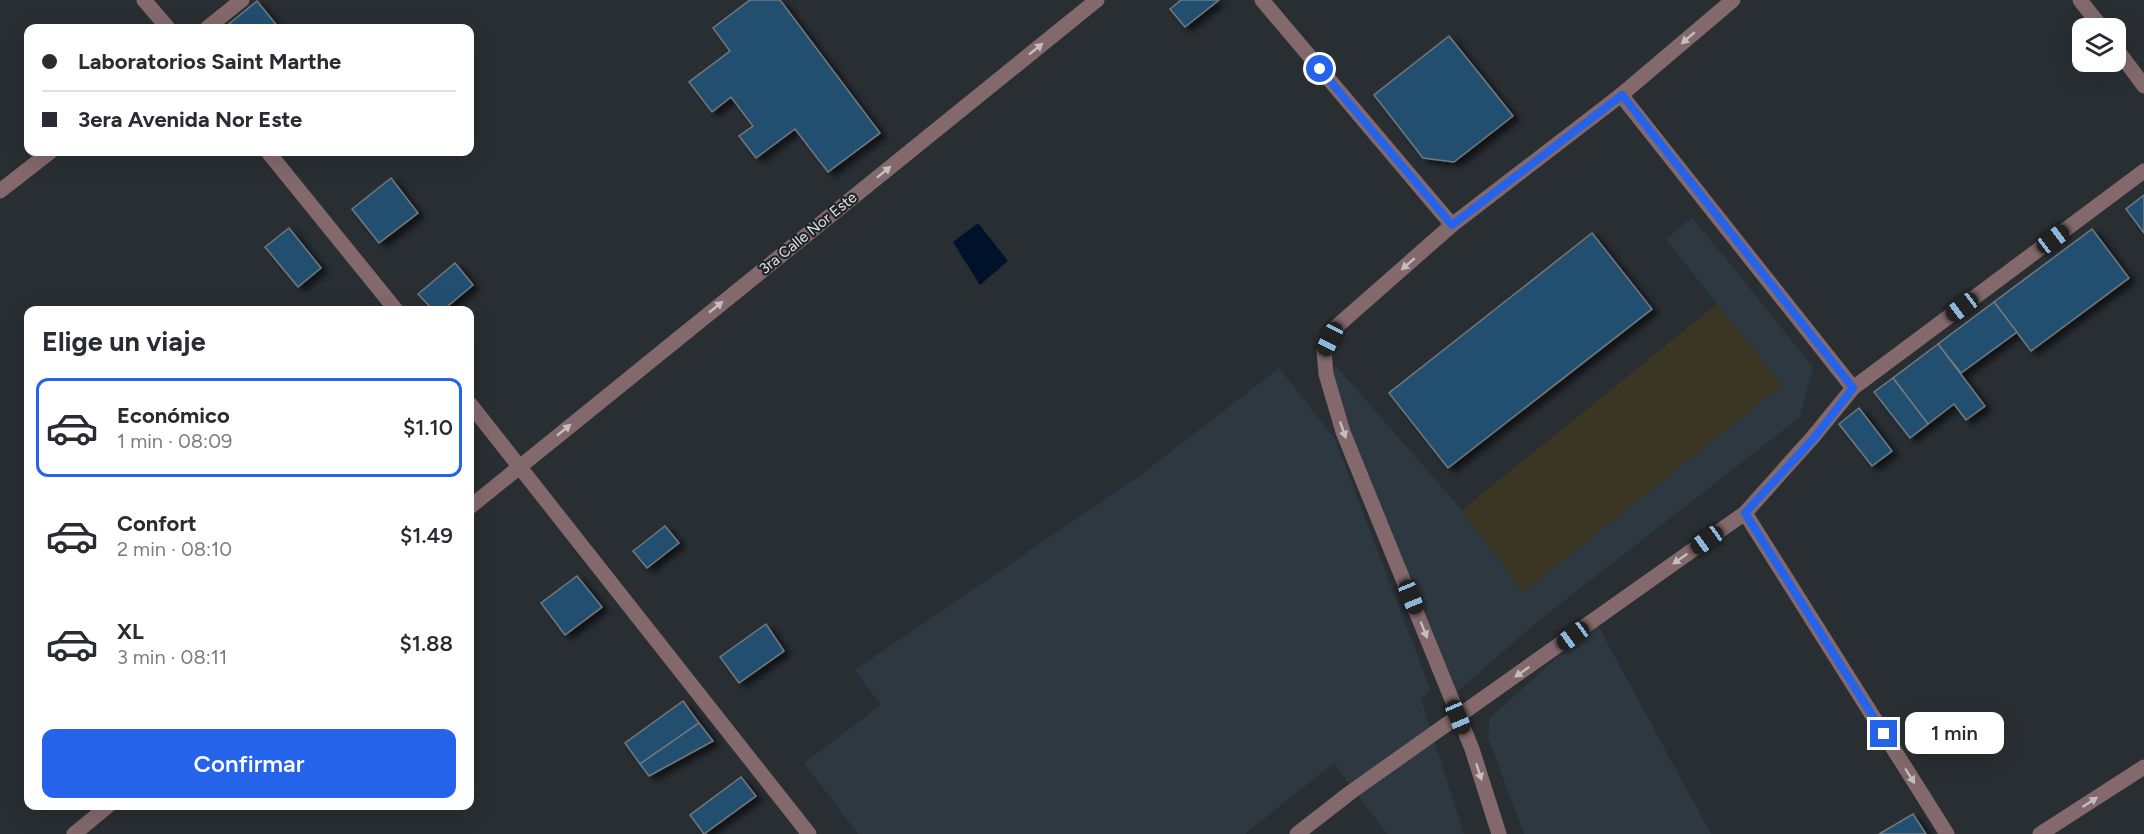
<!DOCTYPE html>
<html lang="es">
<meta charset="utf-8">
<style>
:root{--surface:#fff;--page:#f7f7f7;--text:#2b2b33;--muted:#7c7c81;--line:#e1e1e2;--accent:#2563eb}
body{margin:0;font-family:Figtree,sans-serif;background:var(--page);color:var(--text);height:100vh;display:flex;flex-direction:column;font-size:22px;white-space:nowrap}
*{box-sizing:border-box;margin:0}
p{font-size:20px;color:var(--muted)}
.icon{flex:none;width:33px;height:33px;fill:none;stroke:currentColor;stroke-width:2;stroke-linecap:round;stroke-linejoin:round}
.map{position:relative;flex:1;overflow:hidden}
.panel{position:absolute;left:24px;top:306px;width:450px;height:504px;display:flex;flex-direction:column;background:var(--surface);border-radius:12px;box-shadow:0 6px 24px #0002}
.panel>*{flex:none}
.top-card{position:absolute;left:24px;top:24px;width:450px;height:132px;border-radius:12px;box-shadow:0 6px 24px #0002;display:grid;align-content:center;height:132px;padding:0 18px;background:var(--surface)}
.tools{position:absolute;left:2072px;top:18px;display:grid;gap:12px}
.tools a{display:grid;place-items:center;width:54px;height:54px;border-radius:12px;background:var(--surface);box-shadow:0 6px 24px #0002;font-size:30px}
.end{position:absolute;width:27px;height:27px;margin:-14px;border:8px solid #2563eb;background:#fff;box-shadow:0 0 0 3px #fff}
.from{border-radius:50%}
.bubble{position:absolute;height:42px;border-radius:12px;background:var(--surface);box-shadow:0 6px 24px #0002;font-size:20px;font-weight:600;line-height:42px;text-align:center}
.car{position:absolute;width:18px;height:36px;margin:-18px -9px;border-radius:8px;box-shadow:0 0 4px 2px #0007;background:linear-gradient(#222 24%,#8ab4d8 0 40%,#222 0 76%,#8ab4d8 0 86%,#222 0)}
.top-card b{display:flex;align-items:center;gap:21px;height:57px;font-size:22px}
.top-card b+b{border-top:2px solid var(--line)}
.top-card i{width:15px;height:15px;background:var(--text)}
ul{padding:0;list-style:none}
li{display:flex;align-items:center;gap:18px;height:99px;margin:0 12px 9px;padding:0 6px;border:3px solid transparent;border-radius:12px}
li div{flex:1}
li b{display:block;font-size:22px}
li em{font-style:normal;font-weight:600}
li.active{border-color:var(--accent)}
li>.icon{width:54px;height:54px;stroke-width:1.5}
h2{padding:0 18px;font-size:27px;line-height:72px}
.action{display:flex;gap:12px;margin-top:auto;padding:12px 18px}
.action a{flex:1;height:69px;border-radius:12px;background:var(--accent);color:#fff;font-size:24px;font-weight:600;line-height:69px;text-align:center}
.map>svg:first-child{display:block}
.built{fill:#2e3840}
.education{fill:#3b3523}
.water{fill:#00112c}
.building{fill:#224f70;stroke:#72797e;stroke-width:1.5;filter:url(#shadow)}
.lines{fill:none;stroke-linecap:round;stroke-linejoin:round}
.minor{stroke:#83696c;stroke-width:15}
.oneway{fill:#c4bec1}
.route{stroke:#2563eb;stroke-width:8}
.labels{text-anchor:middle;stroke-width:4.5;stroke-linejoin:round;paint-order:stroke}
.street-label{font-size:15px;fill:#e0e3e6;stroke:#1f2529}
</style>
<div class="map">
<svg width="2144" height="834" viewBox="0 0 2144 834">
<defs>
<filter id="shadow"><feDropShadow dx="6" dy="4" stdDeviation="3" flood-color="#0009"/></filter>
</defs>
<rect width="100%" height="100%" fill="#292e33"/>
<g class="built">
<path d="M1692,217L1813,367L1800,417L1542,618L1452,696L1325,374L1336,366L1462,510L1523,592L1781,385L1666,239Z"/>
<path d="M1279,368L1335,439L1431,691L1421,699L1464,834H1387L1334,763L1245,834H858L804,763L881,705L855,670L1142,474Z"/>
<path d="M1596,622L1711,834H1524L1488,737L1490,718Z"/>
</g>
<path class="education" d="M1717,304L1782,385L1523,592L1462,510Z"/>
<path class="water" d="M978,223L1008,261L980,285L953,242Z"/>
<g class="building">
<path d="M750,0H780L880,133L828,172L795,129L756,158L739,136L753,126L731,97L712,112L689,82L730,51L713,28Z"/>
<path d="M1181,0H1219L1185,27L1170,9Z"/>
<path d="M257,1L279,28H224Z"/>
<path d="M1449,36L1513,116L1454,162L1423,158L1374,95Z"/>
<path d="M391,178L418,213L379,243L352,209Z"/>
<path d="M2144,195V233L2126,209Z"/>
<path d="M289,228L321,268L298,287L265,247Z"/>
<path d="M2092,229L2129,278L2031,351L1994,302Z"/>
<path d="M1592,233L1652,309L1448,468L1389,393Z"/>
<path d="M455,263L473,285L443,310H433L418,294Z"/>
<path d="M1994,302L2017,332L1961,373L1938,344Z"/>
<path d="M1938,344L1985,406L1966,420L1954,404L1928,424L1893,378Z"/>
<path d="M1893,378L1928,424L1910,438L1874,392Z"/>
<path d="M1859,408L1892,451L1872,466L1839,424Z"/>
<path d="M665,526L679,543L647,568L633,551Z"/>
<path d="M577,576L602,607L565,635L541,603Z"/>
<path d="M766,624L784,651L739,683L720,657Z"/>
<path d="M683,701L699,723L640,764L625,743Z"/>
<path d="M699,723L713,741L649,776L640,764Z"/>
<path d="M741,777L756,796L704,834L690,815Z"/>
<path d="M1913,814L1926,834H1879Z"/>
</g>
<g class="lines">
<g class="minor">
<path d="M144,0L168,28"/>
<path d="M1262,0L1452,225"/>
<path d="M2080,0L2102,28"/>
<path d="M207,28L242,0"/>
<path d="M2115,47L2144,86"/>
<path d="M1621,95L1853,388"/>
<path d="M268,152L396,310"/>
<path d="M0,191L50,152"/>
<path d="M470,404L809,834"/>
<path d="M470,507L1097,0"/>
<path d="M1745,513L1947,834"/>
<path d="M74,834L108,806"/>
<path d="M1297,834L1351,792L1745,513L1813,437L1853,388L2144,171"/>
<path d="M1499,834L1472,749L1343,432L1326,374L1324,351L1336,327L1452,225L1621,95L1733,0"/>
<path d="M2040,834L2144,767"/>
</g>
</g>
<defs><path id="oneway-solid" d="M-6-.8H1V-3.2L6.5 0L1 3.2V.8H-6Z" transform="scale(1.5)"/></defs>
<g class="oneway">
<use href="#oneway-solid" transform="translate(1688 38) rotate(139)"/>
<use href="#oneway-solid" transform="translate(1036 49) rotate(-39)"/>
<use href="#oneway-solid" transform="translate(884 172) rotate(-39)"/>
<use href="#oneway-solid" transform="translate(1408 264) rotate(139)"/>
<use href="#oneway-solid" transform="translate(716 307) rotate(-39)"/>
<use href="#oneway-solid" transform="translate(564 430) rotate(-39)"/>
<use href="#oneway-solid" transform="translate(1343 430) rotate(71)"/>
<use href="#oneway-solid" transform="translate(1680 559) rotate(145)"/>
<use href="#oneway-solid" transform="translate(1424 630) rotate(68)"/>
<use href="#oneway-solid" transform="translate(1522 672) rotate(145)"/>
<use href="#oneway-solid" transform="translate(1479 772) rotate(72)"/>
<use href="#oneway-solid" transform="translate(1910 776) rotate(58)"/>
<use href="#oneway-solid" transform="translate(2090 802) rotate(-33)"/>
</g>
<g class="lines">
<path class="route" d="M1320,69L1452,225L1622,95L1853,388L1814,438L1745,513L1884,734"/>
</g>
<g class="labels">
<g class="street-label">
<text transform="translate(808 233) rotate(-39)" y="5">3ra Calle Nor Este</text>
</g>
</g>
</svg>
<div class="tools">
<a><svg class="icon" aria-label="layers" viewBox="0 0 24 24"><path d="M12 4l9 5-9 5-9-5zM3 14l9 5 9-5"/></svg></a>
</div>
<i class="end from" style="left:1320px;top:69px"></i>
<i class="end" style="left:1884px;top:734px"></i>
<div class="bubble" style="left:1905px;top:712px;width:99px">1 min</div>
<i class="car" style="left:2053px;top:239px;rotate:53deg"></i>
<i class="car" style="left:1962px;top:307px;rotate:233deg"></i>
<i class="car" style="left:1330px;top:339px;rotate:206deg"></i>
<i class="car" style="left:1707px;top:540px;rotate:234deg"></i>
<i class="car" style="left:1411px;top:597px;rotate:158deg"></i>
<i class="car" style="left:1573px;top:636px;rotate:234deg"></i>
<i class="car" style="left:1458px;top:717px;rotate:157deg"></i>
<div class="top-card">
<b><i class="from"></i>Laboratorios Saint Marthe</b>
<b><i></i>3era Avenida Nor Este</b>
</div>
<section class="panel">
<h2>Elige un viaje</h2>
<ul>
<li class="active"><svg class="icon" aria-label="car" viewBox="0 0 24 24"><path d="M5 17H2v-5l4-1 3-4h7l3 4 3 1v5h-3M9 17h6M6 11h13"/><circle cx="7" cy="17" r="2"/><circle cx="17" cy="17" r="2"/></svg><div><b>Económico</b><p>1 min · 08:09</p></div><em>$1.10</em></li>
<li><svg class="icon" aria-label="car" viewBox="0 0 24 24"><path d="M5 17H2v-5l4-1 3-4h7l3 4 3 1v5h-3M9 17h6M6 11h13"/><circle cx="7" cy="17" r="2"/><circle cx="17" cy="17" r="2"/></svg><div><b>Confort</b><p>2 min · 08:10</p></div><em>$1.49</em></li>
<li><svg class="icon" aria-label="car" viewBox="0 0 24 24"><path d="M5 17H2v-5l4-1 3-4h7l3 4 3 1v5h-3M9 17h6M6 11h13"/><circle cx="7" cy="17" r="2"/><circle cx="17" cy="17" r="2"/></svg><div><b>XL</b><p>3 min · 08:11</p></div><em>$1.88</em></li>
</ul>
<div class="action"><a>Confirmar</a></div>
</section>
</div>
